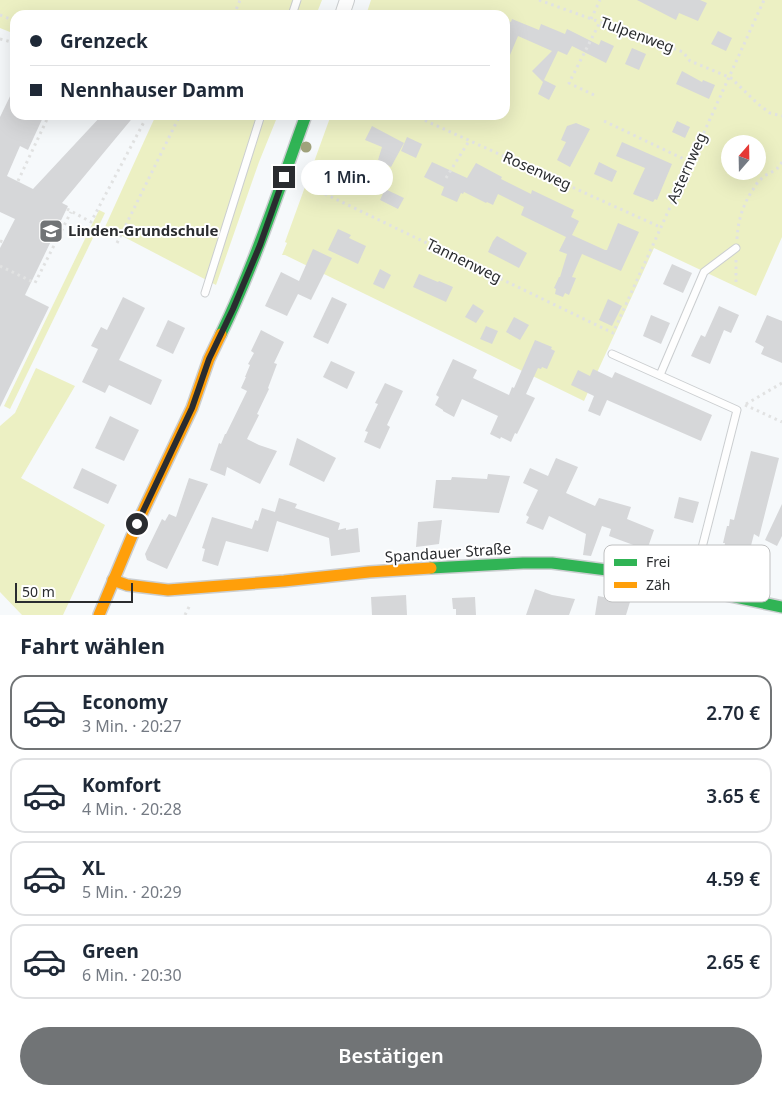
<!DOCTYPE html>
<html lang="de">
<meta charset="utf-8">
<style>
:root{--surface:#fff;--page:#f6f6f7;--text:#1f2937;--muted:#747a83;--line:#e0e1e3;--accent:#717476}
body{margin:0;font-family:"Noto Sans",sans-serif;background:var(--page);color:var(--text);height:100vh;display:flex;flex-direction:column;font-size:19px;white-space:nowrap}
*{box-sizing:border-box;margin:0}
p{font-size:16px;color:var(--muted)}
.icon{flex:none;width:28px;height:28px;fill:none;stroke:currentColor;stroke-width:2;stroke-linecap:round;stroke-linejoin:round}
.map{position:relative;height:615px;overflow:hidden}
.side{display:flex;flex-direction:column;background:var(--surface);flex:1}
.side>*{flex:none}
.top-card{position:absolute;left:10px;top:10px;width:500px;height:110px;border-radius:15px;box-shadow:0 5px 20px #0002;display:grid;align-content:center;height:110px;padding:0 20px;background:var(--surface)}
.needle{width:32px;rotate:20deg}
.controls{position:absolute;left:721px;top:135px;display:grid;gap:10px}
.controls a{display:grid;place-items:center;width:45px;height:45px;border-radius:50%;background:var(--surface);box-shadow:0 5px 20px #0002;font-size:25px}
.scale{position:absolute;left:15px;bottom:12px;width:118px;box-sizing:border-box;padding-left:5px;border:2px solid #2a2c2f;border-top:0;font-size:14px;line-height:18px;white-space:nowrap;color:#2a2c2f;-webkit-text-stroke:4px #fff;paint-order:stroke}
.end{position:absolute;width:22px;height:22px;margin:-11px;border:6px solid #2a2c2f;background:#fff;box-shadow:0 0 0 2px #fff}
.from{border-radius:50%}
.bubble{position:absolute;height:35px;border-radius:18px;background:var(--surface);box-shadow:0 5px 20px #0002;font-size:16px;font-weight:600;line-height:35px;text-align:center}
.top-card b{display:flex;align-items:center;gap:18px;height:48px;font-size:19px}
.top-card b+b{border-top:1px solid var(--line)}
.top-card i{width:12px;height:12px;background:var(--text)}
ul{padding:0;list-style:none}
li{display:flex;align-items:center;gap:15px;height:75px;margin:0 10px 8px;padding:0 10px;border:2px solid var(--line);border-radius:15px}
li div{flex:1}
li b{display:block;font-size:19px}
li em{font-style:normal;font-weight:600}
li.selected{border-color:var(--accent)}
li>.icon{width:45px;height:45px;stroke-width:1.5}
h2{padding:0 20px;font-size:22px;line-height:60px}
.cta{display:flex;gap:10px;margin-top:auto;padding:10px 20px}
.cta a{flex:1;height:58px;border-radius:30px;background:var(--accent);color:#fff;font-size:20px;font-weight:600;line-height:58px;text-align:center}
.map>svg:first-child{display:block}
.green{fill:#ecf0c3;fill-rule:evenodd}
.building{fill:#d6d7d9}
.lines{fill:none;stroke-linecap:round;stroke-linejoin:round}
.lane-casing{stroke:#cbced0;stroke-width:9}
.street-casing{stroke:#cbced0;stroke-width:16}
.fast-casing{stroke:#cbced0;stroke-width:14}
.slow-casing{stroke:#cbced0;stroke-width:14}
.path{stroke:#e1e2e2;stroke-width:3;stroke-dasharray:2.5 4;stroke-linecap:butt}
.lane{stroke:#fefefe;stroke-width:7}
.street{stroke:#fefefe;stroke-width:14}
.fast{stroke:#30b455;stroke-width:11}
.slow{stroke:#ff9f0a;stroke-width:11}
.tree{fill:#a0a27c}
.route{stroke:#2a2c2f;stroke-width:6}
.labels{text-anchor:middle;stroke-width:4;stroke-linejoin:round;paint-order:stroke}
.street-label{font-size:15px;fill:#2a2c2f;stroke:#fff}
.poi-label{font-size:15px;font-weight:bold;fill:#2a2c2f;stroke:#fff;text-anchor:start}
.key{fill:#fff;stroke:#bfc0c1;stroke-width:1}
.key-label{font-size:14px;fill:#2a2c2f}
</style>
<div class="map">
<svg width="782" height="615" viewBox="0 0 782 615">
<rect width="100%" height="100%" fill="#f6f9fb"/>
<g class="green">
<path d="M0,0H322L316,15H15V34L0,28Z"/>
<path d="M371,0H782V237L756,296L654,248L584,401L285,255H282L287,243L285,242L331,115H505V15H366ZM730,144H758V171H730Z"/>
<path d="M156,115H278L259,162L216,285L105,227Z"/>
<path d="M99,210L105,213L10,409L4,406Z"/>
<path d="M36,368L75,386L21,478L105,525L63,615H22L0,592V426L15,413Z"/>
</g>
<g class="building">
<path d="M637,0H700L707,3L698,21L679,13L676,20Z"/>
<path d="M505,19L511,22L512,19L539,30L541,24L565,34L567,29L599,45L601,40L614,46L606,63L572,46L567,55L558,51L544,80L556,86L549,100L538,94L543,82L532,71L552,51L518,36L505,67Z"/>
<path d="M718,31L732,38L726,51L711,44Z"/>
<path d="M632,48L646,54L639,70L625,64Z"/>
<path d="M682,71L702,82L703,80L715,85L709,99L676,84Z"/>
<path d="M15,86V115H44L28,150L20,146L7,176L33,189L102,115H135L62,203L68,206L25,295L49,307L0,407V248L15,219L0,212V117Z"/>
<path d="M677,121L690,127L685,138L672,132Z"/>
<path d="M576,123L590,129L570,167L557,160L566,142L561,140L567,126Z"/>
<path d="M372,126L404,143L391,167L378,160L382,147L365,140Z"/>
<path d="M407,137L422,144L416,158L401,151Z"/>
<path d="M622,142L672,164L657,200L655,199L653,202L633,194L645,168L616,156Z"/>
<path d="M432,162L467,178L476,163L502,177L501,179L531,194L532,190L574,210L571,217L579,221L572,235L605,250H607L618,223L639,232L621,271L582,254L572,277L576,278L569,295L565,293L563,297L555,294L556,289L554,288L559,277H560L567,254L559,251L566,237L521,215L524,207L498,194L493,205L487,202L486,203L464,192L463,194L461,193L457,202L441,195L444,187L424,177Z"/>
<path d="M599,162L617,171L612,182L594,174Z"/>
<path d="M385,189L404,198L398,209L380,200Z"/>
<path d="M338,229L351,235L349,238L366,246L358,264L328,250Z"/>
<path d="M497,236L527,253L519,268L488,252L493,241Z"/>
<path d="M313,249L332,258L311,300L298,294L287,316L265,306L281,272L299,281Z"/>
<path d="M672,264L692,273L683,293L663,284Z"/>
<path d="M380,269L391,275L384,289L373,284Z"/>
<path d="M419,274L438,282L439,281L453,287L446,302L413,287Z"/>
<path d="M123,297L145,308L119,360L162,380L151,405L109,385L105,393L82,382L98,349L91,346L101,327L107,330Z"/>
<path d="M332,297L347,304L328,344L313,337Z"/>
<path d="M608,299L622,306L612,326L599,320Z"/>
<path d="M473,304L484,311L476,323L465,317Z"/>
<path d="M719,306L739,315L731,333L724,330L710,364L691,356L701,335L705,337Z"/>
<path d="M651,315L670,323L661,344L643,336Z"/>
<path d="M767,315L782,321V363L761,354L764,347L755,342Z"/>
<path d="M514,317L529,325L520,340L506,332Z"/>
<path d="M168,320L185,328L173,354L156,346Z"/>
<path d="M486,326L498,331L492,344L480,339Z"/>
<path d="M261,330L284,342L274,363L277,364L268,388L269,389L257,414L259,415L247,439L259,445L277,451L260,484L227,467L225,476L210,470L219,443L221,444L225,434H226L247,391L241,388L246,377H245L250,365L248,364L254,353L251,351Z"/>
<path d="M535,340L552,347L551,349L555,351L547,369L542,367L541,369L538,368L526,394L535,398L517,434L515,433L511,442L501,437L500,439L490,434L498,416L462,399L454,417L443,411V410L435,405L439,397L436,395L453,359L477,370L473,378L509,395L512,387L514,388Z"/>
<path d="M331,361L355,372L347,389L323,377Z"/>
<path d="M593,369L612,378L615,372L712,415L701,441L607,400L600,416L588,411L594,396L571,385L578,370L590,376Z"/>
<path d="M385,383L403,391L387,425L390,427L380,449L364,442L368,432L365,431L378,404L375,403Z"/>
<path d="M110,416L139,430L124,461L95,448Z"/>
<path d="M297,438L336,458L324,482L289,465Z"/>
<path d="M751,451L779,458L759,537L754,534L745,569L728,565L730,556L723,554L725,543H723L727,526H729L730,519L734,520Z"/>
<path d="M556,458L578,467L566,493L595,506L599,498L631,507L627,519L654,530L647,550L609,536L611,529L602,526L591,556L583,555L586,534L549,516L543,530L526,523L529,517L526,515L538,490L523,483L530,468L548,476Z"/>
<path d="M82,468L117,485L108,504L73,488Z"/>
<path d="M488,474L510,476L499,513L433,508L436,480H451L452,477L487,479Z"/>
<path d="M189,478L208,484L167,569L147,560L145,554L162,519L165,521L169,514L176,517Z"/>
<path d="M679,497L699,502L693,523L674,518Z"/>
<path d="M279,498L297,504L295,508L340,523L338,530L346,528V530L358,528L360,552L331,556L329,538L277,521L268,552L226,541L218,566L202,561L205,549L202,548L212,517L252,529L255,520L258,521L262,508L275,512Z"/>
<path d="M782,504V536L777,546L765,540Z"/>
<path d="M442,520L439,544L416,547L418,522Z"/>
<path d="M535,589L552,595L575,599L569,615H526Z"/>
<path d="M406,595L407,615H372L371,597Z"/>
<path d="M598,596L630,602L626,615H595Z"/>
<path d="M475,597L476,615H456V609H453L452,598Z"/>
</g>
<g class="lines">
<g class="lane-casing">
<g id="lane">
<path d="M292,15L297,0"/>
<path d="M205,293L261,115"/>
<path d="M612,354L737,410L692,587"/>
<path d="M660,375L704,272L736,248"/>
</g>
</g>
<g class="street-casing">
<path id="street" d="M342,15L347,0"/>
</g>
<g class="fast-casing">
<g id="fast">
<path d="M221,334C255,264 279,189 306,115"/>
<path d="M431,568L523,563H552L607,570L782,607"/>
</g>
</g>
<g class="slow-casing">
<g id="slow">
<path d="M113,580L127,585L168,590L284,581L369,572L431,568"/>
<path d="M99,615L137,524L192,408L209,359L221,334"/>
</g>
</g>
<g class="path">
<path d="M539,0L683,52L690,61L731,78L758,104L770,113L782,116"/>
<path d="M0,15L15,21"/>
<path d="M234,15L240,0"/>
<path d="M591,19L600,0"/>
<path d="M0,39L15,43"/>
<path d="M594,95L569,83L600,22"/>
<path d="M413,115L660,227"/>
<path d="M604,121L690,162"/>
<path d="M332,161L375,180"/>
<path d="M446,178L469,141"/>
<path d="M18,181L49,115"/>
<path d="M319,191L613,333L764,0"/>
<path d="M67,209L91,222L145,120L146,115"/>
<path d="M737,239C738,220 743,204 754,188C756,185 758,181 761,179C769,171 775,174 782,162"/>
<path d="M0,241L3,242"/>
<path d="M117,243L180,115"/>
<path d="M736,260V283"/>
<path d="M0,266L35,283L71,212"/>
<path d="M746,404L782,383"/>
<path d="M745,405L782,422"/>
<path d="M185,615L190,605"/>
</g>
<use href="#lane" class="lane"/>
<use href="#street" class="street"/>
<use href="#fast" class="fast"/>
<use href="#slow" class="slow"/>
</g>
<circle class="tree" cx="306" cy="147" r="5.5"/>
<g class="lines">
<path class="route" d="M137,524L192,408L209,359L233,309L260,245L284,177"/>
</g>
<defs>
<g id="school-square" transform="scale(1.25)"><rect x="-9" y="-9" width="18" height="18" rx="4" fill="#717476" stroke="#fff"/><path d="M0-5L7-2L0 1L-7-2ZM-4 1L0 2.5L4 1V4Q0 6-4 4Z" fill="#fff"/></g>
</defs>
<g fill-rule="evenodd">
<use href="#school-square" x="51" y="231"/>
</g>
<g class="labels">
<g class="street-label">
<text transform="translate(637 35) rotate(20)" y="5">Tulpenweg</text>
<text transform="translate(687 168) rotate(-66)" y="5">Asternweg</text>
<text transform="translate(537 171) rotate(24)" y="5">Rosenweg</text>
<text transform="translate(464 261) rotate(26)" y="5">Tannenweg</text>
<text transform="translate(448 553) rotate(-4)" y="5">Spandauer Straße</text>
</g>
<g class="poi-label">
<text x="68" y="236">Linden-Grundschule</text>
</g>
</g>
<rect x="604" y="545" width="166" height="57" rx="8" class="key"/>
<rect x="614" y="559" width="23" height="7" fill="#30b455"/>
<rect x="614" y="582" width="23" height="6" fill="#ff9f0a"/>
<g class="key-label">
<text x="646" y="567">Frei</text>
<text x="646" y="590">Zäh</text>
</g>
</svg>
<div class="controls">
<a><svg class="needle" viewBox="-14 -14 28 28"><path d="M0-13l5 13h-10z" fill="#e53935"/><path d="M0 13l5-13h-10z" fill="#747a83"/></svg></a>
</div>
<div class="scale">50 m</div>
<i class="end from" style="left:137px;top:524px"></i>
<i class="end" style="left:284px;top:177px"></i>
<div class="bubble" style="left:301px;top:160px;width:92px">1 Min.</div>
<div class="top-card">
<b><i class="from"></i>Grenzeck</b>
<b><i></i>Nennhauser Damm</b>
</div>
</div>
<section class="side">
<h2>Fahrt wählen</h2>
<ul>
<li class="selected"><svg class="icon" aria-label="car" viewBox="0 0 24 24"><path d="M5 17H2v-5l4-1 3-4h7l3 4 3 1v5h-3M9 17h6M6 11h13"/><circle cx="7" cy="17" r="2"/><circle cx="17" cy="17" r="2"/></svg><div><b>Economy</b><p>3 Min. · 20:27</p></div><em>2.70 €</em></li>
<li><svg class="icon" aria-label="car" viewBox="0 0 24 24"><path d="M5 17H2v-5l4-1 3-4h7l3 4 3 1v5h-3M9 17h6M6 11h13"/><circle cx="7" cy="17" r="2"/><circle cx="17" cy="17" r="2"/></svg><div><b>Komfort</b><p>4 Min. · 20:28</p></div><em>3.65 €</em></li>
<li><svg class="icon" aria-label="car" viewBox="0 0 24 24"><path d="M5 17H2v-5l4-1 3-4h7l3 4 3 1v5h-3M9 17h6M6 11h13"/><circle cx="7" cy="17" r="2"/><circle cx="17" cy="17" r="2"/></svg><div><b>XL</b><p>5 Min. · 20:29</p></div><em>4.59 €</em></li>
<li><svg class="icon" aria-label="car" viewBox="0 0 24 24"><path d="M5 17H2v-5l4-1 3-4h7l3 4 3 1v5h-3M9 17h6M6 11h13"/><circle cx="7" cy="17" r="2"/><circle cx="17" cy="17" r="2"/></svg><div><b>Green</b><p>6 Min. · 20:30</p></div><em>2.65 €</em></li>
</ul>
<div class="cta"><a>Bestätigen</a></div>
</section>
